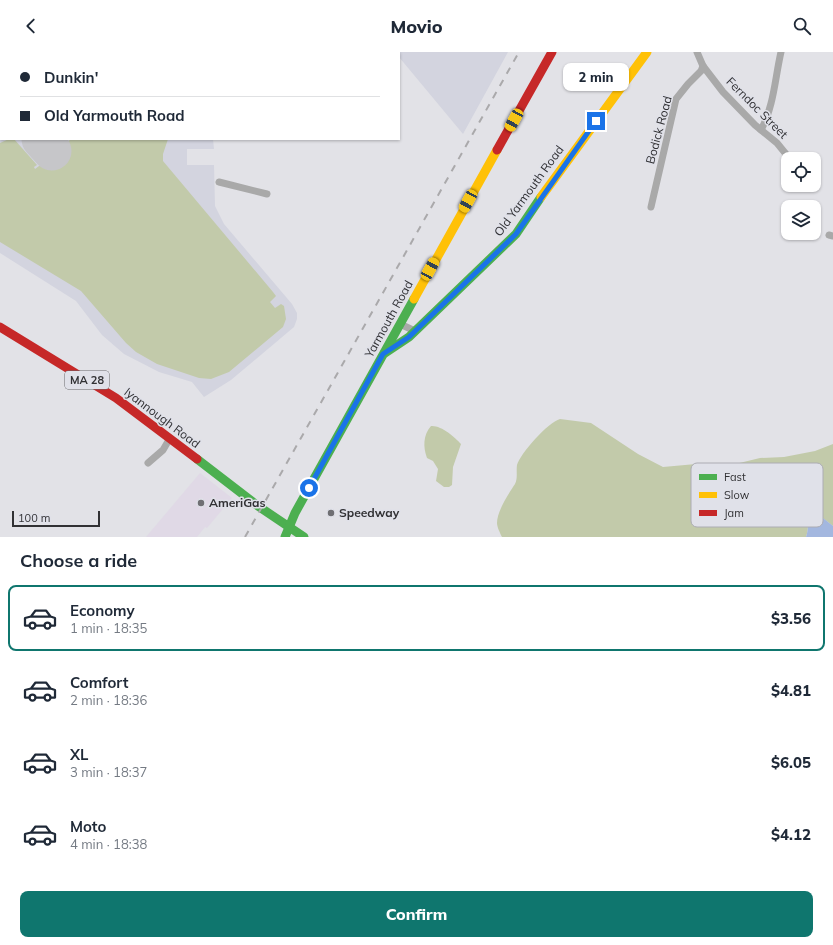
<!DOCTYPE html>
<meta charset="utf-8">
<style>
:root{--surface:#fff;--page:#f2f2f3;--text:#1f2937;--muted:#747a83;--line:#e0e1e3;--accent:#0f766e}
body{margin:0;font-family:Mulish,sans-serif;background:var(--page);color:var(--text);height:100vh;display:flex;flex-direction:column;font-size:15px;white-space:nowrap}
*{box-sizing:border-box;margin:0}
p{font-size:13px;color:var(--muted)}
.icon{flex:none;width:22px;height:22px;fill:none;stroke:currentColor;stroke-width:2;stroke-linecap:round;stroke-linejoin:round}
.map{position:relative;height:485px;overflow:hidden}
.details{display:flex;flex-direction:column;background:var(--surface);flex:1}
.details>*{flex:none}
.hud{position:absolute;left:0px;top:0px;width:400px;height:88px;box-shadow:0 1px 3px #0004;display:grid;align-content:center;height:88px;padding:0 20px;background:var(--surface)}
.fabs{position:absolute;left:781px;top:100px;display:grid;gap:8px}
.fabs a{display:grid;place-items:center;width:40px;height:40px;border-radius:8px;background:var(--surface);box-shadow:0 1px 3px #0004;font-size:20px}
.scale{position:absolute;left:12px;bottom:10px;width:88px;box-sizing:border-box;padding-left:4px;border:2px solid #313134;border-top:0;font-size:11px;line-height:14px;white-space:nowrap;color:#313134;-webkit-text-stroke:3px #e0e1e9;paint-order:stroke}
.end{position:absolute;width:18px;height:18px;margin:-9px;border:5px solid #1a73e8;background:#fff;box-shadow:0 0 0 2px #fff}
.from{border-radius:50%}
.bubble{position:absolute;height:28px;border-radius:8px;background:var(--surface);box-shadow:0 1px 3px #0004;font-size:13px;font-weight:800;line-height:28px;text-align:center}
.car{position:absolute;width:12px;height:24px;margin:-12px -6px;border-radius:5px;box-shadow:0 0 3px 1px #0007;background:linear-gradient(#f5c518 24%,#345 0 40%,#f5c518 0 76%,#345 0 86%,#f5c518 0)}
.hud b{display:flex;align-items:center;gap:14px;height:38px;font-size:15px}
.hud b+b{border-top:1px solid var(--line)}
.hud i{width:10px;height:10px;background:var(--text)}
ul{padding:0;list-style:none}
li{display:flex;align-items:center;gap:12px;height:66px;margin:0 8px 6px;padding:0 12px;border:2px solid transparent;border-radius:8px}
li div{flex:1}
li b{display:block;font-size:15px}
li em{font-style:normal;font-weight:800}
li.selected{border-color:var(--accent)}
li>.icon{width:36px;height:36px;stroke-width:1.5}
h2{padding:0 20px;font-size:18px;line-height:48px}
.button{display:flex;gap:8px;margin-top:auto;padding:8px 20px}
.button a{flex:1;height:46px;border-radius:8px;background:var(--accent);color:#fff;font-size:16px;font-weight:800;line-height:46px;text-align:center}
header{display:flex;justify-content:space-between;align-items:center;height:52px;padding:0 20px;background:var(--surface);font-size:18px;font-weight:800}
.map>svg:first-child{display:block}
.built{fill:#d3d4df}
.industrial{fill:#e0d9e6}
.green{fill:#c2caaa}
.water{fill:#a3b7df}
.lines{fill:none;stroke-linecap:round;stroke-linejoin:round}
.taxiway{stroke:#c6c6c9;stroke-width:16}
.runway{stroke:#c6c6c9;stroke-width:39}
.street{stroke:#a9a9a9;stroke-width:7}
.fast{stroke:#4caf50;stroke-width:9}
.slow{stroke:#ffc107;stroke-width:9}
.jam{stroke:#c62828;stroke-width:9}
.rail{stroke:#aaa9ab;stroke-width:2;stroke-dasharray:7 7;stroke-linecap:butt}
.route{stroke:#1a73e8;stroke-width:5}
.poi-dot{fill:#6f6f73;stroke:#e0e1e9;stroke-width:1.5}
.labels{text-anchor:middle;stroke-width:3;stroke-linejoin:round;paint-order:stroke}
.shield{fill:#e0e1e9;stroke:#66666a;stroke-width:1}
.shield-label{font-size:11px;font-weight:bold;fill:#313134}
.street-label{font-size:12px;fill:#313134;stroke:#e0e1e9}
.poi-label{font-size:12px;font-weight:bold;fill:#313134;stroke:#e0e1e9;text-anchor:start}
.key{fill:#e0e1e9;stroke:#acacb3;stroke-width:1}
.key-label{font-size:11px;fill:#313134}
</style>
<header><svg class="icon" aria-label="back" viewBox="0 0 24 24"><path d="M15 5l-7 7 7 7"/></svg>Movio<svg class="icon" aria-label="search" viewBox="0 0 24 24"><circle cx="10" cy="10" r="6"/><path d="M15 15l6 6"/></svg></header>
<div class="map">
<svg width="833" height="485" viewBox="0 0 833 485">
<rect width="100%" height="100%" fill="#e2e2e7"/>
<g class="built">
<path d="M0,0H364L1,1V87H213L214,97H187V113H214L215,154L224,172L292,252L297,261V267L294,275L231,328L204,345L192,330L159,320L124,302L102,283L76,249L0,201Z"/>
<path d="M395,0H508L463,82L399,5V1Z"/>
</g>
<path class="industrial" d="M200,421L232,446L207,476L205,475L197,485H146Z"/>
<g class="green">
<path d="M9,87H14L37,113L34,115L35,117L43,111L41,108L61,90L64,93L71,87H168L163,102V109L273,240L276,244L270,250L275,256L281,252L284,254L286,267L283,275L229,320L211,327L199,326L157,312L136,300L126,291L81,239L0,190V91Z"/>
<path d="M560,367L591,371L638,402L663,415L696,412L727,414L760,406L784,405L815,399L833,392V474L810,456L793,452C802,464 812,466 806,485H502C500,481 497,475 497,471C497,459 509,441 515,432C518,426 516,419 517,413C520,402 548,370 560,367Z"/>
<path d="M431,374C441,373 455,385 461,392L453,415L452,433L449,435H444L436,429L438,417L433,409L427,406C423,395 423,383 431,374Z"/>
</g>
<path class="water" d="M793,446L803,450L833,474V485H806C812,466 802,464 793,452Z"/>
<g class="lines">
<g class="taxiway">
<path d="M93,1L94,0"/>
<path d="M0,79L1,78"/>
</g>
<g class="runway">
<path d="M0,38L1,40"/>
<path d="M41,87L52,99"/>
</g>
<g class="street">
<path d="M697,0L703,14L723,40L755,73L777,91L790,107"/>
<path d="M761,78C774,54 775,26 781,0"/>
<path d="M219,130L267,142"/>
<path d="M651,155L676,47L688,32L701,19L703,14"/>
<path d="M829,183L833,184"/>
<path d="M400,272L415,279"/>
<path d="M148,411L163,398L170,386"/>
</g>
<g class="fast">
<path d="M385,301L409,285L516,182L541,145"/>
<path d="M197,407L258,454L304,485"/>
<path d="M285,485L295,461L414,247"/>
</g>
<g class="slow">
<path d="M541,145L647,0"/>
<path d="M414,247L497,98"/>
</g>
<g class="jam">
<path d="M497,98L552,0"/>
<path d="M0,275L116,346L197,407"/>
</g>
<path class="rail" d="M245,485L519,0"/>
</g>
<g class="lines">
<path class="route" d="M309,436L383,302L409,285L516,182L596,69"/>
</g>
<g class="poi-dot">
<circle cx="201" cy="451" r="4"/>
<circle cx="331" cy="461" r="4"/>
</g>
<g class="labels">
<rect class="shield" x="65" y="319" width="44" height="18" rx="3"/>
<g class="shield-label">
<text x="87" y="332">MA 28</text>
</g>
<g class="street-label">
<text transform="translate(757 56) rotate(45)" y="4">Ferndoc Street</text>
<text transform="translate(659 78) rotate(-75)" y="4">Bodick Road</text>
<text transform="translate(529 139) rotate(-54)" y="4">Old Yarmouth Road</text>
<text transform="translate(389 267) rotate(-61)" y="4">Yarmouth Road</text>
<text transform="translate(162 366) rotate(37)" y="4">Iyannough Road</text>
</g>
<g class="poi-label">
<text x="209" y="455">AmeriGas</text>
<text x="339" y="465">Speedway</text>
</g>
</g>
<rect x="691" y="411" width="132" height="64" rx="6" class="key"/>
<rect x="699" y="422" width="18" height="6" fill="#4caf50"/>
<rect x="699" y="440" width="18" height="6" fill="#ffc107"/>
<rect x="699" y="458" width="18" height="6" fill="#c62828"/>
<g class="key-label">
<text x="724" y="429">Fast</text>
<text x="724" y="447">Slow</text>
<text x="724" y="465">Jam</text>
</g>
</svg>
<div class="fabs">
<a><svg class="icon" aria-label="locate" viewBox="0 0 24 24"><circle cx="12" cy="12" r="6"/><path d="M12 2v4M12 18v4M2 12h4M18 12h4"/></svg></a>
<a><svg class="icon" aria-label="layers" viewBox="0 0 24 24"><path d="M12 4l9 5-9 5-9-5zM3 14l9 5 9-5"/></svg></a>
</div>
<div class="scale">100 m</div>
<i class="end from" style="left:309px;top:436px"></i>
<i class="end" style="left:596px;top:69px"></i>
<div class="bubble" style="left:563px;top:11px;width:66px">2 min</div>
<i class="car" style="left:514px;top:68px;rotate:209deg"></i>
<i class="car" style="left:468px;top:149px;rotate:209deg"></i>
<i class="car" style="left:430px;top:217px;rotate:29deg"></i>
<div class="hud">
<b><i class="from"></i>Dunkin'</b>
<b><i></i>Old Yarmouth Road</b>
</div>
</div>
<section class="details">
<h2>Choose a ride</h2>
<ul>
<li class="selected"><svg class="icon" aria-label="car" viewBox="0 0 24 24"><path d="M5 17H2v-5l4-1 3-4h7l3 4 3 1v5h-3M9 17h6M6 11h13"/><circle cx="7" cy="17" r="2"/><circle cx="17" cy="17" r="2"/></svg><div><b>Economy</b><p>1 min · 18:35</p></div><em>$3.56</em></li>
<li><svg class="icon" aria-label="car" viewBox="0 0 24 24"><path d="M5 17H2v-5l4-1 3-4h7l3 4 3 1v5h-3M9 17h6M6 11h13"/><circle cx="7" cy="17" r="2"/><circle cx="17" cy="17" r="2"/></svg><div><b>Comfort</b><p>2 min · 18:36</p></div><em>$4.81</em></li>
<li><svg class="icon" aria-label="car" viewBox="0 0 24 24"><path d="M5 17H2v-5l4-1 3-4h7l3 4 3 1v5h-3M9 17h6M6 11h13"/><circle cx="7" cy="17" r="2"/><circle cx="17" cy="17" r="2"/></svg><div><b>XL</b><p>3 min · 18:37</p></div><em>$6.05</em></li>
<li><svg class="icon" aria-label="car" viewBox="0 0 24 24"><path d="M5 17H2v-5l4-1 3-4h7l3 4 3 1v5h-3M9 17h6M6 11h13"/><circle cx="7" cy="17" r="2"/><circle cx="17" cy="17" r="2"/></svg><div><b>Moto</b><p>4 min · 18:38</p></div><em>$4.12</em></li>
</ul>
<div class="button"><a>Confirm</a></div>
</section>
